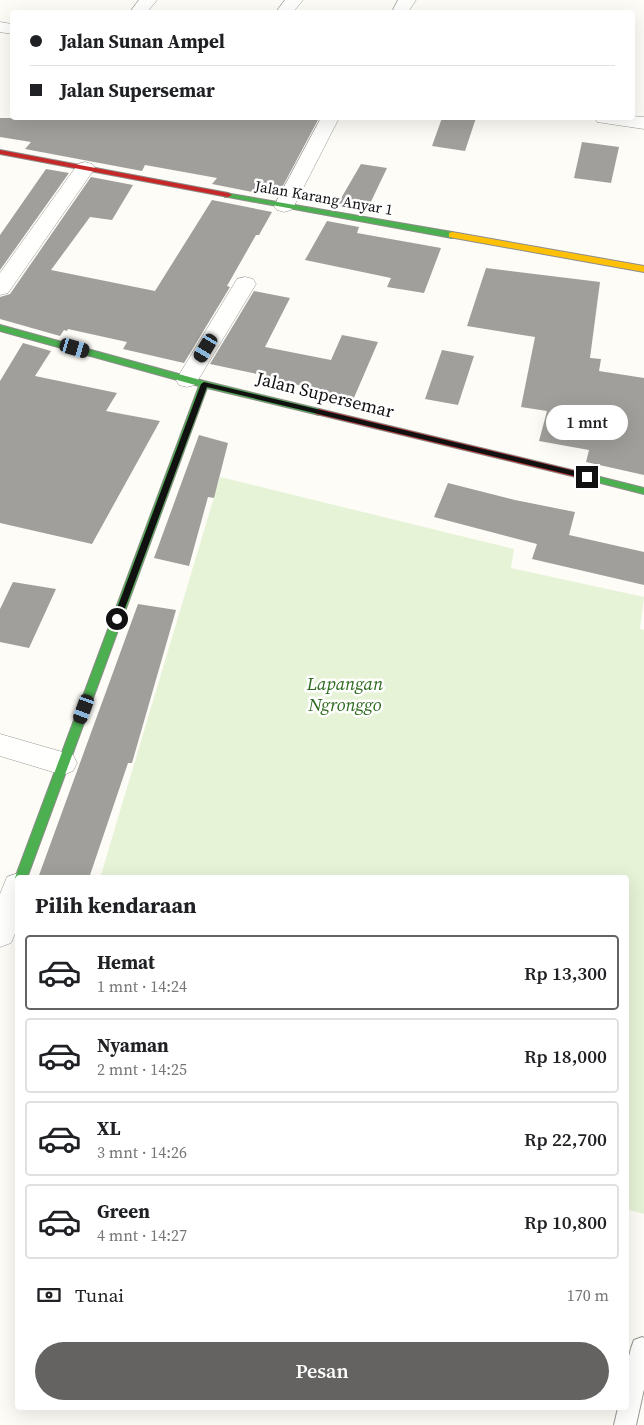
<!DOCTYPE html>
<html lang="id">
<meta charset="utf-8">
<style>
:root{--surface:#fff;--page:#f2f2f2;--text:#202124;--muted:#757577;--line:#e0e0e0;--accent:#646362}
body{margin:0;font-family:"Source Serif 4",serif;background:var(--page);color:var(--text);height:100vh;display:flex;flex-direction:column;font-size:19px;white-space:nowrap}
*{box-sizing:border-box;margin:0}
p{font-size:16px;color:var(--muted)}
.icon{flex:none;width:28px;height:28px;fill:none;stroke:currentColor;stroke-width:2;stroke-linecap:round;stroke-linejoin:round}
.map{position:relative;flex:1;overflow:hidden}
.side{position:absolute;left:15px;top:875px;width:614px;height:535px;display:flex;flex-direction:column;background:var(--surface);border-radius:5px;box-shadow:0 5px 20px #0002}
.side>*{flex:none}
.hud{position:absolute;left:10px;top:10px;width:625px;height:110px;border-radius:5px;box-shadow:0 5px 20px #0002;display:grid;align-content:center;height:110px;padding:0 20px;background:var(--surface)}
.end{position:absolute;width:22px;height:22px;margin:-11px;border:6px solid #111;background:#fff;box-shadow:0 0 0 2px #fff}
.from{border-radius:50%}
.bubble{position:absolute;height:35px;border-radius:18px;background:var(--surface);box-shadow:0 5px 20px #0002;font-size:16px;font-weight:600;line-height:35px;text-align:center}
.car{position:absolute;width:15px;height:30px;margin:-15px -8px;border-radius:6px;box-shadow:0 0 4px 1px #0007;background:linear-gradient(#222 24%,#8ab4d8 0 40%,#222 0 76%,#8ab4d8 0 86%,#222 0)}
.hud b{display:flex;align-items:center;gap:18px;height:48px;font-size:19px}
.hud b+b{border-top:1px solid var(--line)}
.hud i{width:12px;height:12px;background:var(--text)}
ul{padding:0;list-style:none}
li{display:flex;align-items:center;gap:15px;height:75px;margin:0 10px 8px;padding:0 10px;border:2px solid var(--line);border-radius:5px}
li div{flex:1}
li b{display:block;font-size:19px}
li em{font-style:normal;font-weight:600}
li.on{border-color:var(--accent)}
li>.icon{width:45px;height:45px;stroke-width:1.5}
h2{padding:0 20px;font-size:22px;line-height:60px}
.pay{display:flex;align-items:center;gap:12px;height:55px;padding:0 20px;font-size:19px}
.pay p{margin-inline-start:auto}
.primary-button{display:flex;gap:10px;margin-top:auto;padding:10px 20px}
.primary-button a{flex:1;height:58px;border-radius:30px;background:var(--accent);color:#fff;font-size:20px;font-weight:600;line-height:58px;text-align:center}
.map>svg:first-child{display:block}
.green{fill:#e7f3d7}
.building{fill:#a19f9c}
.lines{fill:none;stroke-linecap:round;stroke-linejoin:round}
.lane-casing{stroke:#979795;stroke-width:2}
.street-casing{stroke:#979795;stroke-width:1}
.fast-casing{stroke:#8e8d8b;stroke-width:2}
.slow-casing{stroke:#8e8d8b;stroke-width:2}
.jam-casing{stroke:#8e8d8b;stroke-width:2}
.lane{fill:#fffffe;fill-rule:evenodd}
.street{fill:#fffffe;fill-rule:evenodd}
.fast{fill:#4caf50;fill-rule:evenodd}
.slow{fill:#ffc107;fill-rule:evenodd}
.jam{fill:#c62828;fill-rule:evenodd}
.route{fill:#111}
.labels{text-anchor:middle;stroke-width:5;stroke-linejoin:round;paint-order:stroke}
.far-street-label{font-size:15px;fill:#111;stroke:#fff}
.street-label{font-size:18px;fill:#111;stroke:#fff}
.park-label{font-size:18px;font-style:italic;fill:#2f6b1f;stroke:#fff}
</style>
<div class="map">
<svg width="644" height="1425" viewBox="0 0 644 1425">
<rect width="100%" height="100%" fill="#fdfcf7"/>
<path class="green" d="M220,477L514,549L511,568L644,597L640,629L644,630V1214L626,1209V878H100Z"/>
<g class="building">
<path d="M0,118H319L277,197L212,184L217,178L145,165L142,171L25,149L31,142L0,137Z"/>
<path d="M442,118H476L465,151L432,146Z"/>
<path d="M582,142L619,147L611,183L574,178Z"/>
<path d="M361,164L387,168L366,212L336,207Z"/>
<path d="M46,169L69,173L0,270V235Z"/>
<path d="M91,177L133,185L112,220L90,217L51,270L155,291L212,200L272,212L259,235H256L227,286L230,287L184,363L123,349L127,342L68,329L67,331L64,330L60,336L0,319V297L10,294Z"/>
<path d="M327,221L359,227L357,233L441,248L424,293L387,287L391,278L305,260Z"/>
<path d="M486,268L600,282L590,358L601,359L599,371L644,378V475L586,462L589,450L539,441L547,411L521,407L535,337L467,326Z"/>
<path d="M254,291L290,298L265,347L331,360L342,335L378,342L350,407L313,400L318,389L264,378L266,376L210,364Z"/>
<path d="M23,343L51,351L35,376L117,393L106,411L160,421L92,544L0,523V381Z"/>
<path d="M442,350L474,356L458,405L425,399Z"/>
<path d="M199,435L228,443L214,498L208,497L189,566L154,558Z"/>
<path d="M448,483L515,500L575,512L569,535L644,552V585L532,559L537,544L434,517Z"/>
<path d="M13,582L56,589L29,648L0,642V609Z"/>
<path d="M138,604L176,610L132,763H128L89,878H38Z"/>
</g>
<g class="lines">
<g class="lane-casing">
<path id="lane" d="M642,1337L644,1338V1389L636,1425H614L618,1408H626C626,1384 625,1362 634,1340Z"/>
</g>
<g class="street-casing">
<g id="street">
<path d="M139,0H157L147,12H130Z"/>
<path d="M285,0H303L293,12H276Z"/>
<path d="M398,0H416L408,12H392Z"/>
<path d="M0,22L12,24V34L0,32Z"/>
<path d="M632,116L644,117V129L597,122L595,118H632Z"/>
<path d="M321,118H339L294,206L291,210L284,212L277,210L274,206Z"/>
<path d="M85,162L92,164L95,168L8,293L0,295V273L78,164Z"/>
<path d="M245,277L253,279L256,284L198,380L195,385L187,387L179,385L176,380L234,284L237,279Z"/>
<path d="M0,734L73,755L77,763L73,771L63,775L0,756Z"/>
<path d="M18,873L29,878H18V927L11,943L0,947V894L7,877Z"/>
</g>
</g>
<g class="fast-casing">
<g id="fast">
<path d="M225,193L452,232L456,235L452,238L228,197H225Z"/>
<path d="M0,325L204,381L319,409L324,412L319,415L207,388L27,878H18V882L15,878L199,386L0,331Z"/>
<path d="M580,472L644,488V494L577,477L575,475L577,473Z"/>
</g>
</g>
<g class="slow-casing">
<path id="slow" d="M452,232L644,266V272L449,237V233Z"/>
</g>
<g class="jam-casing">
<g id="jam">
<path d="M0,150L228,193L232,195L228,197L0,154Z"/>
<path d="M319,409L580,472L585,475L580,478L316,414L314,412Z"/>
</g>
</g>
<use href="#lane" class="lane"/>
<use href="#street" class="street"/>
<use href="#fast" class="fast"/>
<use href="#slow" class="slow"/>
<use href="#jam" class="jam"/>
</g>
<path class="route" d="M204,382L587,474L590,477L587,479L207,387L121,619L117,622L114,621L113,619L201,384Z"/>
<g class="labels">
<g class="far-street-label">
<text transform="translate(324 198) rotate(10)" y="5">Jalan Karang Anyar 1</text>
</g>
<g class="street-label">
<text transform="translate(325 395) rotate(14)" y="6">Jalan Supersemar</text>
</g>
<g class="park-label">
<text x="345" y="690">Lapangan<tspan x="345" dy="21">Ngronggo</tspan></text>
</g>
</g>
</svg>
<i class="end from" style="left:117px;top:619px"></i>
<i class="end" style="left:587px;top:477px"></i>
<div class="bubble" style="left:546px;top:405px;width:82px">1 mnt</div>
<i class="car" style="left:75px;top:348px;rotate:106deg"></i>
<i class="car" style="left:206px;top:348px;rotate:211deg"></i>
<i class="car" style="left:84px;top:709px;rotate:200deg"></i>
<div class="hud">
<b><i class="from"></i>Jalan Sunan Ampel</b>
<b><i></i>Jalan Supersemar</b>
</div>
<section class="side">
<h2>Pilih kendaraan</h2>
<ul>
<li class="on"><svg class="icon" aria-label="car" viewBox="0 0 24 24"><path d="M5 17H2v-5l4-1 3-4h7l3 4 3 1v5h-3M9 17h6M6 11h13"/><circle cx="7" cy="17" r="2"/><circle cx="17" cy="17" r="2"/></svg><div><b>Hemat</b><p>1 mnt · 14:24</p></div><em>Rp 13,300</em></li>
<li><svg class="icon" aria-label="car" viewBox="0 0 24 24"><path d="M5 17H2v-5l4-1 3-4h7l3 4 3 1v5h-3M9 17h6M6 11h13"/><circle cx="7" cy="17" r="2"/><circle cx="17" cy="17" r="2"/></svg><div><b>Nyaman</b><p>2 mnt · 14:25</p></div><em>Rp 18,000</em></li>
<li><svg class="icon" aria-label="car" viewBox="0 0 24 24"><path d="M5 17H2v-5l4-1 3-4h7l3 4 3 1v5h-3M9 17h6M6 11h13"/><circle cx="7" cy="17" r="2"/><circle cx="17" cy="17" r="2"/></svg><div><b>XL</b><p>3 mnt · 14:26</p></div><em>Rp 22,700</em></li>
<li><svg class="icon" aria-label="car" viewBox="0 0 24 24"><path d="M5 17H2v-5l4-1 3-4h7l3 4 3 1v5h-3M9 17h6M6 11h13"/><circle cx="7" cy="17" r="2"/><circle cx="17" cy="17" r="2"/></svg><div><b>Green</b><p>4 mnt · 14:27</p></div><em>Rp 10,800</em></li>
</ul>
<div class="pay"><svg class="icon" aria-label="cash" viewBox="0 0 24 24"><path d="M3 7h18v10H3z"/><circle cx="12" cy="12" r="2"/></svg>Tunai<p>170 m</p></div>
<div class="primary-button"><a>Pesan</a></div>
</section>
</div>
